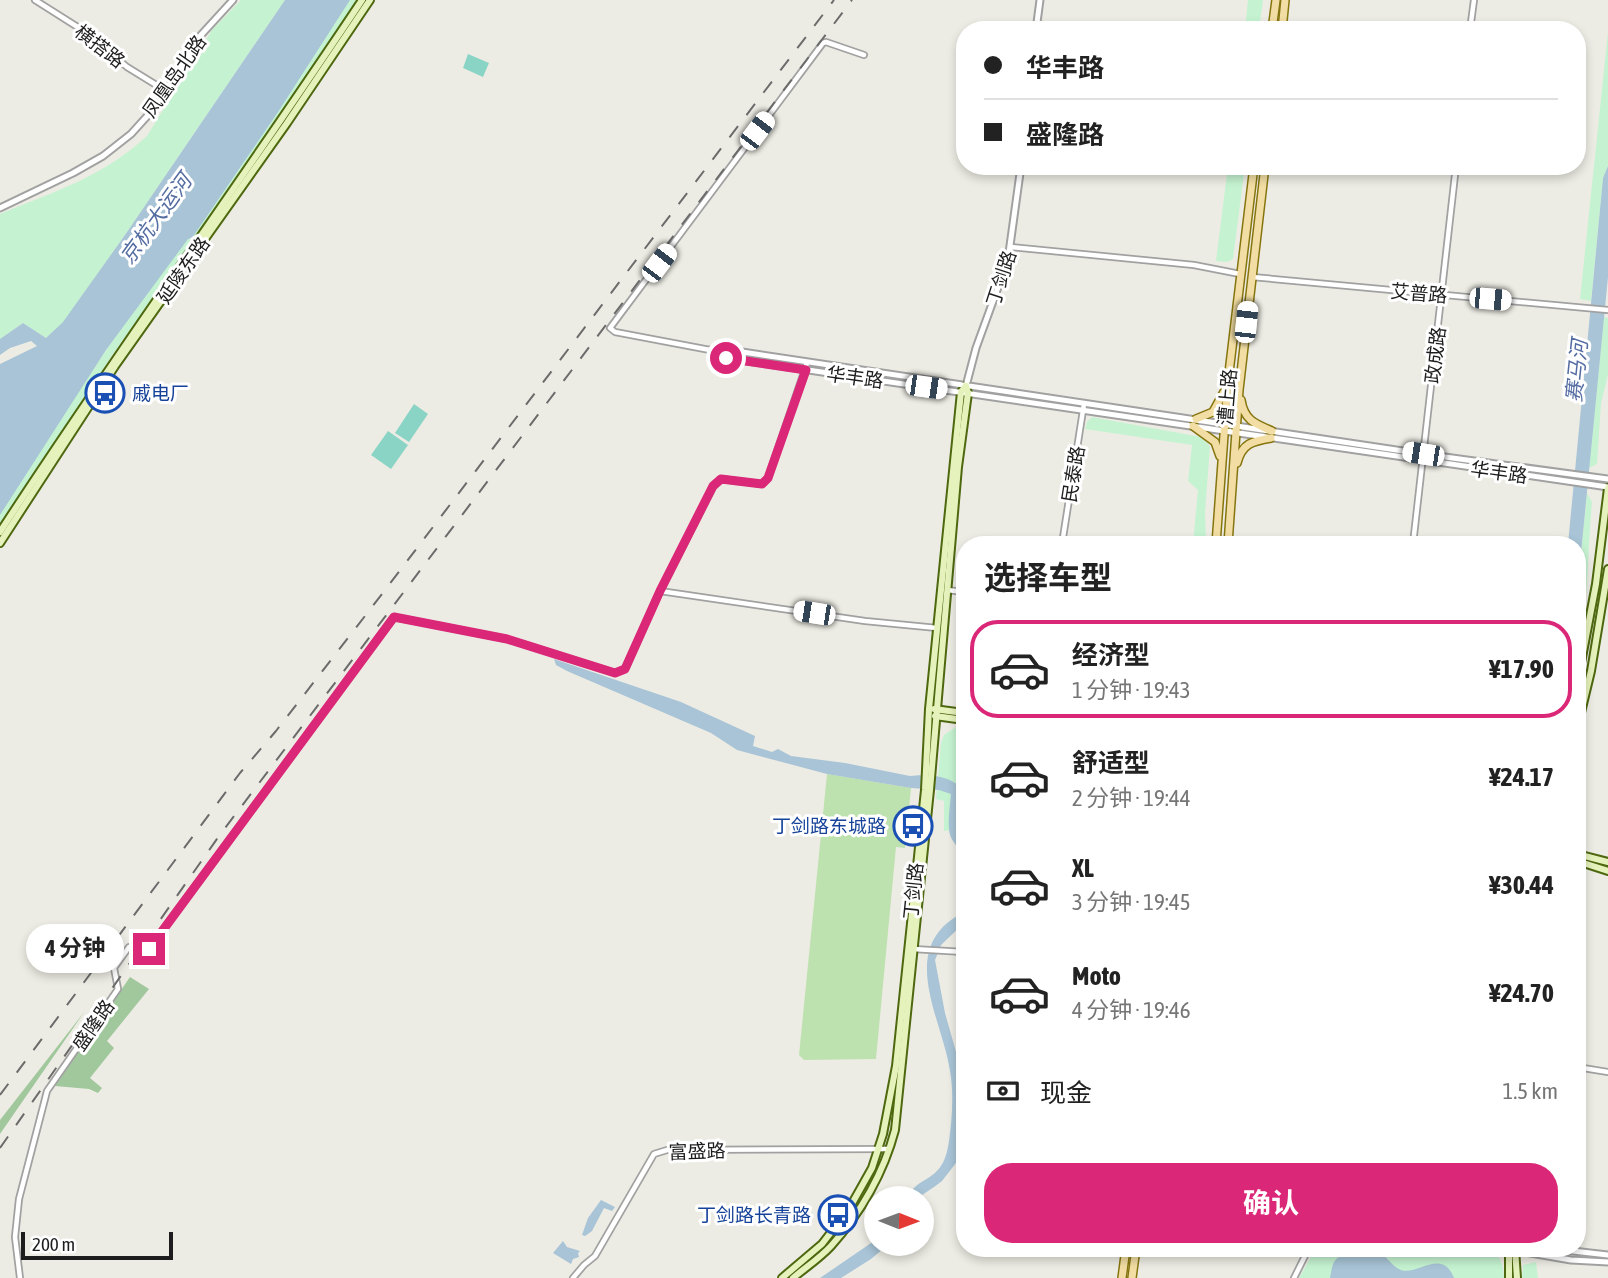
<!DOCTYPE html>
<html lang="zh">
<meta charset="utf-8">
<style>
:root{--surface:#fff;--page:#f2f2f2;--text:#222;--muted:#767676;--line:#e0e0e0;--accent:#db2777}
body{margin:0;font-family:"Asap Condensed","Noto Sans SC",sans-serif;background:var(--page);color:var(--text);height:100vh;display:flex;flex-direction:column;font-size:26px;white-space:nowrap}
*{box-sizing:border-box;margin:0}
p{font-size:23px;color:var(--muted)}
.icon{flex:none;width:38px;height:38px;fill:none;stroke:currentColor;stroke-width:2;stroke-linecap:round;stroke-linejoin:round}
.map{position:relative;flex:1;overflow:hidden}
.details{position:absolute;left:956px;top:536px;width:630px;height:721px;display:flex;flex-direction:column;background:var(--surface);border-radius:28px;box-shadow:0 4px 10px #0003}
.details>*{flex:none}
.guide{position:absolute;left:956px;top:21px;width:630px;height:154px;border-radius:28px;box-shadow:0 4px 10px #0003;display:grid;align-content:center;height:154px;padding:0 28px;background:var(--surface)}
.needle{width:46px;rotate:91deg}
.controls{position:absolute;left:864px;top:1186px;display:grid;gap:14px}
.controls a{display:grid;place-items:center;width:70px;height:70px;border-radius:50%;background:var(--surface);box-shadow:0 4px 10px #0003;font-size:35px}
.scale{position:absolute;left:21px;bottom:18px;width:152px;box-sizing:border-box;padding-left:7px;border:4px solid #1d1d1d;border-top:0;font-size:19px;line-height:24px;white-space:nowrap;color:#1d1d1d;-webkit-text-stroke:5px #fff;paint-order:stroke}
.end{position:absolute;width:32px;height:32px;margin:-16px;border:9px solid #db2777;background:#fff;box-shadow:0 0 0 4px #fff}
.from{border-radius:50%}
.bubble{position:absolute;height:49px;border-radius:24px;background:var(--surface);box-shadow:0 4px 10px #0003;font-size:23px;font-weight:700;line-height:49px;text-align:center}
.car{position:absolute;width:21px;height:42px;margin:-21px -10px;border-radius:9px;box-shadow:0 0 5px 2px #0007;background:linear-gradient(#fff 24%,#345 0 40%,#fff 0 76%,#345 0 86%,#fff 0)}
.guide b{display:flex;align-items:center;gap:24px;height:66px;font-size:26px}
.guide b+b{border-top:2px solid var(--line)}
.guide i{width:18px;height:18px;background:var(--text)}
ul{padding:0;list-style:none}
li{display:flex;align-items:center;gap:21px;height:98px;margin:0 14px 10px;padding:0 14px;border:4px solid transparent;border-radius:28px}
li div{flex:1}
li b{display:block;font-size:26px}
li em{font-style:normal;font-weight:700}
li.active{border-color:var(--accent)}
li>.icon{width:63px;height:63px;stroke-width:1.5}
h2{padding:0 28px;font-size:32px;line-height:84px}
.pay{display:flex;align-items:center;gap:18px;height:77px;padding:0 28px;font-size:26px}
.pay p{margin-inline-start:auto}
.cta{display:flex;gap:14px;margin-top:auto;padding:14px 28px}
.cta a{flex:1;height:80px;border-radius:28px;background:var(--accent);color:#fff;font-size:28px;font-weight:700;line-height:80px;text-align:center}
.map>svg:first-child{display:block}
.grass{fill:#bee2af}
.forest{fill:#a1c89d}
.park{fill:#c5f3d1}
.pitch{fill:#8ad4c5}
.water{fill:#a8c4d6}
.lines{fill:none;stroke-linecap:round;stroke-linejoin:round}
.stream{stroke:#a8c4d6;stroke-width:2}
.minor-casing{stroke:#a1a1a1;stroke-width:8}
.tertiary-casing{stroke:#a1a1a1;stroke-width:9}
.secondary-casing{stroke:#4e6810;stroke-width:10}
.primary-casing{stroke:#86750f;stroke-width:10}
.minor{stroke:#fff;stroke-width:4.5}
.tertiary{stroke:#fff;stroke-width:5}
.secondary{stroke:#e6f2bc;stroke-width:6}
.primary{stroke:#f2dea4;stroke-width:7}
.rail{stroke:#6b6b6b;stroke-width:2;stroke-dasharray:14 14;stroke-linecap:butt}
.route{stroke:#db2777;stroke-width:9}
.labels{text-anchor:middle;stroke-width:6;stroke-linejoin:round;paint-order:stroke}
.street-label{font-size:19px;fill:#1d1d1d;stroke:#fff}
.transit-label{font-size:19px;fill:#164399;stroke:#fff;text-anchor:end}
.water-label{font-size:21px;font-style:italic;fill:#546ca2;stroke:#fff}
</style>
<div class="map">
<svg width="1608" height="1278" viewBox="0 0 1608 1278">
<rect width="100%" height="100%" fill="#edece4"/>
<path class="grass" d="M827,774L911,788L905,848L896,847L876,1059L804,1060L799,1055Z"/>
<g class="forest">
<path d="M130,977L149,989L107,1041L114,1048L90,1078L102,1088L98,1093L89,1089L55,1086Z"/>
<path d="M85,1011L0,1134V1120Z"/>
</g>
<g class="park">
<path d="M241,0H285L125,235L63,323L46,338L23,323L0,339V214C55,191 101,178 147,136L212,30Z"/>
<path d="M346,0H358L280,117L111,357L0,528V505Z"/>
<path d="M1248,0H1263L1259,30H1245Z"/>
<path d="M1608,32V166L1603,178L1591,301L1580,299Z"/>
<path d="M1228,166H1245L1233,259L1227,262L1216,261Z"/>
<path d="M1604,317L1608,318V375L1601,403L1597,464L1589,468Z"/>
<path d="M1092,417L1201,437L1210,446L1205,513L1206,544H1193L1198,490L1188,481L1192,445L1085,429L1087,422Z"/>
<path d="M1587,493L1592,502C1587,554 1589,608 1577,660V594Z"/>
<path d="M956,727L964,729V829L944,831V801L936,799L941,743L944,735Z"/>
<path d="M1316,1248H1484C1500,1253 1503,1262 1504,1278H1299Z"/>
<path d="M1536,1262L1538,1278H1522L1523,1265Z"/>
</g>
<g class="pitch">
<path d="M468,54L489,63L483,77L463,68Z"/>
<path d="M414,404L428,414L409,442L395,433Z"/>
<path d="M388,431L408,445L391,469L371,455Z"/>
</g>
<g class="water">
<path d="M285,0H350L278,112L192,238L188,239L106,350L0,515V364L37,346L31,341L10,348L0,355V339L23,323L46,338L63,322L125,235Z"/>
<path d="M1608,166V277L1577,594V544H1568L1603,178Z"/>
<path d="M554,659L681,702L755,736L753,746L772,752L778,749L791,756L845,763L910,776C925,774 949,775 960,787C958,803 952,822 964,834V860C962,850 953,844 950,835C947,822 950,807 951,794L939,790L911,788L827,774L737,750L711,733L567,671L556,665Z"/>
<path d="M964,912V923L941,945L935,960L945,1013L964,1080L956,1156L959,1159L942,1181L934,1187L916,1199H906C920,1172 943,1185 949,1141C952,1120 954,1093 950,1071C942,1017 895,947 964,912Z"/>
<path d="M601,1200L615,1207L612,1211L604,1208L592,1231L585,1236L582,1235L588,1218Z"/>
<path d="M877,1239V1244H889L871,1259L841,1278H820Z"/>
<path d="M563,1241L567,1247L580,1251L578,1253L579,1257L573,1259L571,1264L553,1253Z"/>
<path d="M1355,1248H1376C1385,1254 1391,1266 1401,1270C1417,1276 1442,1247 1454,1278H1330C1334,1251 1339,1261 1355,1248Z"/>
</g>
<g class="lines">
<path class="stream" d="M958,807L964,800"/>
<g class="minor-casing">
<g id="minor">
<path d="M35,0L87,33L127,67L166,91"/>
<path d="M1470,30L1474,0"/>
<path d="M1011,247L1194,265L1240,274"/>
<path d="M1252,277L1608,310"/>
<path d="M710,350L615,332L610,328L823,43L826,42L864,55"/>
<path d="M1062,544L1084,404"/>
<path d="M1413,544L1456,166"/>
<path d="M947,590L964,592"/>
<path d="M660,591L865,621L937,628"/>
<path d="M913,949L964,952"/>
<path d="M1577,1067L1608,1072"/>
<path d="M20,1278L15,1237L19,1199L45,1099L47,1091L118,989L114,968L129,947L149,949L394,617L507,639L615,673L625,669L660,591L713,487L721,479L762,484L768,478L807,363"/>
<path d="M573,1278L584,1265L595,1256L654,1154L667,1150L889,1149"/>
<path d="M1294,1278L1309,1248"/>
</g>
</g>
<g class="tertiary-casing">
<g id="tertiary">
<path d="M1036,30L1040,0"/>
<path d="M0,208L73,173L103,156L131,134L160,102L180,66L201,35L233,0"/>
<path d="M710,350L726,358L1608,487"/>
<path d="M714,350H729L1423,454L1608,479"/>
<path d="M966,386L976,348L1008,260L1021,166"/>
<path d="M1547,1248L1608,1255"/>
<path d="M1513,1250L1571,1260L1608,1262"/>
</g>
</g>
<g class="secondary-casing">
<g id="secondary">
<path d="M0,532C117,352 243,179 362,0"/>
<path d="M0,543L115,366L287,123L370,0"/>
<path d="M1577,684L1596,584L1608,488"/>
<path d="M934,709L964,713"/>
<path d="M935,716L964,720"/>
<path d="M1577,729L1591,671L1608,569"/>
<path d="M1577,854L1608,862"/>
<path d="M1577,861L1608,871"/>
<path d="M1509,1248V1278"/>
<path d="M1515,1248L1517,1278"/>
<path d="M782,1278L822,1244L849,1209L872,1168L883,1134L896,1066L925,790L929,709L961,392L966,386"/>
<path d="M793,1278C806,1267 820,1258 831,1246C861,1213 884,1172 895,1130L930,790L958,467L968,393L966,386"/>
</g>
</g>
<g class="primary-casing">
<g id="primary">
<path d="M1272,30L1276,0"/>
<path d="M1282,30L1285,0"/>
<path d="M1241,400C1244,420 1255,424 1272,431"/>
<path d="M1196,419L1213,412L1224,392"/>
<path d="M1193,426L1215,442L1220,456"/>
<path d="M1237,463C1242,443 1253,441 1271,438"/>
<path d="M1216,544L1228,381L1254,166"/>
<path d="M1228,544L1239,390L1265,166"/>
<path d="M1122,1278L1126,1248"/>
<path d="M1132,1278L1136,1248"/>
</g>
</g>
<use href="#minor" class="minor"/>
<use href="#tertiary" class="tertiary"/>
<use href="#secondary" class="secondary"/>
<use href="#primary" class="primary"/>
<g class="rail">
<path d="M0,1095L240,773L276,731L382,594L834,0"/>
<path d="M0,1148L219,836L852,0"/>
</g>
</g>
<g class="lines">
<path class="route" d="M149,949L394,617L507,639L615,673L625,669L660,591L713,486L721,479L762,484L768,478L806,370L726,358"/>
</g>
<defs>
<g id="bus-ring" transform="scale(2.0125)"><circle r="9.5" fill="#fff" stroke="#1a4fb4" stroke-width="1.5"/><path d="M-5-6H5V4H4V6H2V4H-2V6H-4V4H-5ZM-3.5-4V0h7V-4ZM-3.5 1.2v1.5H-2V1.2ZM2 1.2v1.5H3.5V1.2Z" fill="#1a4fb4"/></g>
</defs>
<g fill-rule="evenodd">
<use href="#bus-ring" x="105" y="393"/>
<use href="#bus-ring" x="913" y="826"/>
<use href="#bus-ring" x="838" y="1215"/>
</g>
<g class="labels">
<g class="street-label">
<text transform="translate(100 46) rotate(38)" y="7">横搭路</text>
<text transform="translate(174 76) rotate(-55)" y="7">凤凰岛北路</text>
<text transform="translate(183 270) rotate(-55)" y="7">延陵东路</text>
<text transform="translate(1001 278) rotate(-72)" y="7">丁剑路</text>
<text transform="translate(1419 293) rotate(5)" y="7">艾普路</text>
<text transform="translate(1435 355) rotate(-83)" y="7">政成路</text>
<text transform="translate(855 377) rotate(8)" y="7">华丰路</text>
<text transform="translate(1227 397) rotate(-85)" y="7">漕上路</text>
<text transform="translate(1499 472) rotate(8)" y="7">华丰路</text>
<text transform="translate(1073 474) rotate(-81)" y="7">民泰路</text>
<text transform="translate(913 891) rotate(-84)" y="7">丁剑路</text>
<text transform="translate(93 1025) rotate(-55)" y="7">盛隆路</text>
<text transform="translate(697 1151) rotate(-2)" y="7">富盛路</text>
</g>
<g class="transit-label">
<text x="132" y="400" text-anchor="start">戚电厂</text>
<text x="886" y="833">丁剑路东城路</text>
<text x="811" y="1222">丁剑路长青路</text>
</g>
<g class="water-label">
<text transform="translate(156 219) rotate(-54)" y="7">京杭大运河</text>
<text transform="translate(1577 371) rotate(-84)" y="7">赛马河</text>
</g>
</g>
</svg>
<div class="controls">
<a><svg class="needle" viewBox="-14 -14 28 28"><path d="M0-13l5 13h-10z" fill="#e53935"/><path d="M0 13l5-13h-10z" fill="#767676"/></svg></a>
</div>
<div class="scale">200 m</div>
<i class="end from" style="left:726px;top:358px"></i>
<i class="end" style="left:149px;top:949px"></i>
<div class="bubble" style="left:26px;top:924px;width:98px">4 分钟</div>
<i class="car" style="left:757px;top:131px;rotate:37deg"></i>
<i class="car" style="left:659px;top:263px;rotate:37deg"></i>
<i class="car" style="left:1490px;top:299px;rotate:95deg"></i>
<i class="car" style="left:1246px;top:322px;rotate:6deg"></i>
<i class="car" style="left:926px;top:387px;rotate:98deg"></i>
<i class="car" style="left:1423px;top:454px;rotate:279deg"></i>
<i class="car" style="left:814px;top:613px;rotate:279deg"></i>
<div class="guide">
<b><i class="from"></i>华丰路</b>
<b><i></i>盛隆路</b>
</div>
<section class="details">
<h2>选择车型</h2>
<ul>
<li class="active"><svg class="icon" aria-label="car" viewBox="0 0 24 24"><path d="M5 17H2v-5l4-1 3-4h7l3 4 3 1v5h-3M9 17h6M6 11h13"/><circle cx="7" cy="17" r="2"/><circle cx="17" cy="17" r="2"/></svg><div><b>经济型</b><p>1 分钟 · 19:43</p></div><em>¥17.90</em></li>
<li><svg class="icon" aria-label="car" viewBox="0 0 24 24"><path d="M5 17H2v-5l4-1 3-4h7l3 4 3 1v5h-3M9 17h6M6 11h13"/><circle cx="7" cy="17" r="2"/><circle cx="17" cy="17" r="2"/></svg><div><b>舒适型</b><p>2 分钟 · 19:44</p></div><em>¥24.17</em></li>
<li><svg class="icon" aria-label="car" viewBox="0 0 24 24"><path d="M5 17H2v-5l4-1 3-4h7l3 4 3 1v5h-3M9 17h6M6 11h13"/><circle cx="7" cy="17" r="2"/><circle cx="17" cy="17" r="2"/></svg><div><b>XL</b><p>3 分钟 · 19:45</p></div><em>¥30.44</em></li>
<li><svg class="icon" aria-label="car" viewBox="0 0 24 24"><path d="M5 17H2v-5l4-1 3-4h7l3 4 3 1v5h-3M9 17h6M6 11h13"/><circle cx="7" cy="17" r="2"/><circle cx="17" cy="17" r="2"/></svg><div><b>Moto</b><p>4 分钟 · 19:46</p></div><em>¥24.70</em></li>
</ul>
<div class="pay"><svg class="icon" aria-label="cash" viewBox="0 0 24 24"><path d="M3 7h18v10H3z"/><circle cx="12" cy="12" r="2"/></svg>现金<p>1.5 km</p></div>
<div class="cta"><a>确认</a></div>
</section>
</div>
